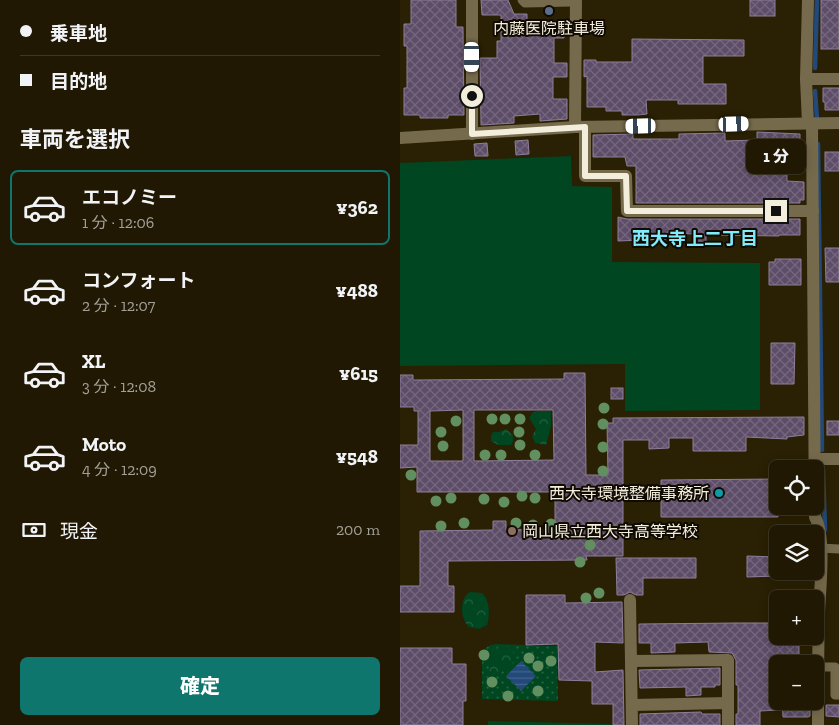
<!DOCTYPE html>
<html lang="ja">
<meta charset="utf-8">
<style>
:root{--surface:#201802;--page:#2d2511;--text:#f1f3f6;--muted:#a2a099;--line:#3d3724;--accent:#0f766e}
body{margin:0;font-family:"Zilla Slab","Noto Sans JP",serif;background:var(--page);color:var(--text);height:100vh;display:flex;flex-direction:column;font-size:19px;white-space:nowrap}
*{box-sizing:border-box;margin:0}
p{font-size:16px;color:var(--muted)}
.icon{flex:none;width:28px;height:28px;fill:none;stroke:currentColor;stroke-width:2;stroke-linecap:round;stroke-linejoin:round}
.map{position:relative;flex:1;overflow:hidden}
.sheet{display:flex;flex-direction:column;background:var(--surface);width:400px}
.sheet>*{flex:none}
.hud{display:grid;align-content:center;height:110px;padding:0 20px;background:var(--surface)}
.buttons{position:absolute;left:369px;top:460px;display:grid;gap:10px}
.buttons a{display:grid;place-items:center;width:55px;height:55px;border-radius:8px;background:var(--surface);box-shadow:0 2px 12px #0003,0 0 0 1px var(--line);font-size:25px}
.end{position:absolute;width:22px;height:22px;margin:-11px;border:6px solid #f3eddc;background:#111;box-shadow:0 0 0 2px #111}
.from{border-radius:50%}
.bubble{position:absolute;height:35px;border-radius:8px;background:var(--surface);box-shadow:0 2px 12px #0003,0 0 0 1px var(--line);font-size:16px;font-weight:800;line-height:35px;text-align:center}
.car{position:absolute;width:15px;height:30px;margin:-15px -8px;border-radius:6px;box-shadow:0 0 4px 1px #0007;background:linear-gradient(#fff 24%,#345 0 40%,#fff 0 76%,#345 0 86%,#fff 0)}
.hud b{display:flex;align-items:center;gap:18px;height:48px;font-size:19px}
.hud b+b{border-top:1px solid var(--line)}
.hud i{width:12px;height:12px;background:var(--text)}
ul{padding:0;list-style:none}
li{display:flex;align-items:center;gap:15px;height:75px;margin:0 10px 8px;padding:0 10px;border:2px solid transparent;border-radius:8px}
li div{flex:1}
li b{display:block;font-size:19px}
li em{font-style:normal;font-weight:800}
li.selected{border-color:var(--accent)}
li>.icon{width:45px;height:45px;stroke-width:1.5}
h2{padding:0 20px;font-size:22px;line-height:60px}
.pay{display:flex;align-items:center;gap:12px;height:55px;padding:0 20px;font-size:19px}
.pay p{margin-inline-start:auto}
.primary-button{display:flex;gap:10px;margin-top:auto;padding:10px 20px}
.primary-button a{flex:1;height:58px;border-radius:8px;background:var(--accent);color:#fff;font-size:20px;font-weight:800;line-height:58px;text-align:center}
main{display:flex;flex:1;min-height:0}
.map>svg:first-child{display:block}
.grass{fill:url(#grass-dots);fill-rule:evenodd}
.forest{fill:url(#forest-crowns)}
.green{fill:#004621}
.water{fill:url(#water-rules)}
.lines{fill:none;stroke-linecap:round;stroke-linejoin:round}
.stream{stroke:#224979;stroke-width:4.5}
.building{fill:url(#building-cross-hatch);stroke:#8e7e9a;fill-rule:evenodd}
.service{stroke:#766a4c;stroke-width:9}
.minor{stroke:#766a4c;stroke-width:12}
.tree{fill:#628f5f}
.route{stroke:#f3eddc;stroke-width:6}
.service-dot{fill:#5c6f8a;stroke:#0f0a02;stroke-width:2}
.culture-dot{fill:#0f9aa8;stroke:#0f0a02;stroke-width:2}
.education-dot{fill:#8d6e63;stroke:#0f0a02;stroke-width:2}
.labels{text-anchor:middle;stroke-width:4;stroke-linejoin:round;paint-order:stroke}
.poi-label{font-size:16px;fill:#f3eddc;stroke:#0f0a02}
.neighbourhood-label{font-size:18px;font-weight:bold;fill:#81eafb;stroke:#0f0a02}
</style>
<main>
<section class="sheet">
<div class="hud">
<b><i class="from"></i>乗車地</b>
<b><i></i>目的地</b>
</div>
<h2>車両を選択</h2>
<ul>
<li class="selected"><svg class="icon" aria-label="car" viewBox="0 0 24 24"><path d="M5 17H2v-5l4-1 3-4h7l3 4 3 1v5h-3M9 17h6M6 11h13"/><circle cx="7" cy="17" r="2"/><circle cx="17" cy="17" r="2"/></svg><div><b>エコノミー</b><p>1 分 · 12:06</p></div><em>¥362</em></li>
<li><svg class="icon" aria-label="car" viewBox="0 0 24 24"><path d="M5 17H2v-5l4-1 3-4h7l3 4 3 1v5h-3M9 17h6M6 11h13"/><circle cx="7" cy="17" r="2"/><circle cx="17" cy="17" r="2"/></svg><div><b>コンフォート</b><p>2 分 · 12:07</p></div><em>¥488</em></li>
<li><svg class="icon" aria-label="car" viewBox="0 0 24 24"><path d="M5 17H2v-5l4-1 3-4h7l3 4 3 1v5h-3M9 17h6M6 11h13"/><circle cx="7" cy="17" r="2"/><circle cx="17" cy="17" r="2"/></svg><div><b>XL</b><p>3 分 · 12:08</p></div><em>¥615</em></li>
<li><svg class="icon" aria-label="car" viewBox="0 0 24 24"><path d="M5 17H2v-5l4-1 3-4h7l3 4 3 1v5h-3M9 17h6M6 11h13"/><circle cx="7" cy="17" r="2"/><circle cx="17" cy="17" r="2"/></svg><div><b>Moto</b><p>4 分 · 12:09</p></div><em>¥548</em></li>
</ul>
<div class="pay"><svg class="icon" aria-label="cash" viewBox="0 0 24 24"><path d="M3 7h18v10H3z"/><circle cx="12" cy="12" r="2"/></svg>現金<p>200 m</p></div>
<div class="primary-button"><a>確定</a></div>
</section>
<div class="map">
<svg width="439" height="725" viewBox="0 0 439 725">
<defs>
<pattern id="grass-dots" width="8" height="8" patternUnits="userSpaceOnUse" patternTransform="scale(1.25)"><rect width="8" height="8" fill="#004621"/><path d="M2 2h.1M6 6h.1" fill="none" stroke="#266141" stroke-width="1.8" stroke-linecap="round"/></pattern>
<pattern id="forest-crowns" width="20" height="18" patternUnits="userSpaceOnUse" patternTransform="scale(1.25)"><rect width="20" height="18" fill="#004621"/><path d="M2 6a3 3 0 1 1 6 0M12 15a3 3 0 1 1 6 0" fill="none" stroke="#266141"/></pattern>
<pattern id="water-rules" width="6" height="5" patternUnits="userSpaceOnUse" patternTransform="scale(1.25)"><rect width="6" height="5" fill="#224979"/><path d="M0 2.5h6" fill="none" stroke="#43648b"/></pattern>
<pattern id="building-cross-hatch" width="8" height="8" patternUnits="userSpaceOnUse" patternTransform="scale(1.25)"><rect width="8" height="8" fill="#5d4d68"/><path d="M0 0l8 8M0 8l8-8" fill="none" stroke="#75677d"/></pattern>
</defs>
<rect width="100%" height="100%" fill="#2a2003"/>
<path class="grass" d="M96,644L157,646L158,701L82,699V654C85,647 89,645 96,644ZM104,647L102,671L99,675L89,671L91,650Z"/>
<g class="forest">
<path d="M138,411H151V426L146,445L135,443L132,436L136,429L129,418L132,413Z"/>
<path d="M106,429L113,435V441L111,445H98L91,441V436L93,432H99Z"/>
<path d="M70,592L82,593C90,600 90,615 87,625L79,629L69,627C60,619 59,598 70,592Z"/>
<path d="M95,647H109L113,650V662L111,668L102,671L99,675H91L89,671L91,650Z"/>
</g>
<g class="green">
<path d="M171,156L172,186L212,187V262L360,263V410L225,411V364L0,366V163Z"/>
<path d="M88,721L211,724V725H88Z"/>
</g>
<path class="water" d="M121,661L136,676L121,691L106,676Z"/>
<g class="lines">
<g class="stream">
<path d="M415,68L417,0"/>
<path d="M415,91L417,119"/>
<path d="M418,144L422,450"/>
<path d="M423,469L425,530"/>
</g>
</g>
<g class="building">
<path d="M11,0H56V27H63L64,115H48V118H20V115H4V88H7V46H4V24H11Z"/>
<path d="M81,0H108L114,14H127V24L164,25V38H154V63H167V77H153V99H167V119L140,121V114L114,116V123L81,125L80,58H97V41H101V15H82Z"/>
<rect x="350" y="0" width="25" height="16"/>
<rect x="421" y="0" width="18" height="49"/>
<path d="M232,39L344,40V56H303V84H326V104H278V100H246L247,114L238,115H222V111H206V107H187V76L184,77V60H196V62H232Z"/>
<path d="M423,88H439V110H425V102H423Z"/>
<path d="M357,132L400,134V153H392V157H387V181L404,182V200H400V203H236V166H227L225,157H193V135L233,134V139H279V134L325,133V141L357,140Z"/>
<path d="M128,140L129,154L116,155L115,141Z"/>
<path d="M87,143L88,156H75L74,144Z"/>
<rect x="425" y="152" width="14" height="19"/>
<path d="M218,217L227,219H400V235H379V236L306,235V242H295V234L266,233V239L218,241Z"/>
<path d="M425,248H439V282H426Z"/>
<path d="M375,259H401V285H369V262H375Z"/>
<path d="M371,343H395L394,384H371Z"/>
<path d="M164,373H185L186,475H208L207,423H213V418L404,417V435L387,437V439L346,437V451H293V438H269V448L249,449V440H223V556H186L187,560L48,561V586H54V612H0V586H20V531L93,530V521H106V530L155,529V492H17V467L0,468V445H18V411H14V407H0V375H13V380L164,379ZM63,410V461H30V411ZM74,410H153L154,460L74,461Z"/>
<rect x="211" y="388" width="12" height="11"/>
<rect x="427" y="421" width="12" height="14"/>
<path d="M378,479V517H261V480Z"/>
<path d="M347,556L378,557V576L347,577Z"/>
<path d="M216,558H296V578H243V595H236L230,592L224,595H217Z"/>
<path d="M126,595H165V603L222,602L223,643L195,642V672L223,670L224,725H213V704H192V681L159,680L158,644L126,645Z"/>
<path d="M337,623H378V636H399V664H378V710L360,711V725H336V714H338V685H336V660L332,653L309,652L308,642L275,643V652L251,653V643H239V624Z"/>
<path d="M0,648H52V664H66V701H63V725H0Z"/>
<path d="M320,668V685H315V687H301V695L286,696V687L240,688L239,670Z"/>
<path d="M382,701H408V704H410V716L408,717H383Z"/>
<path d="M426,705H439V717L426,716Z"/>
<path d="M301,712L302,714H320V725H240V714Z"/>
</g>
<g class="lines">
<g class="service">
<path d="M122,0L125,3L172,2"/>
<path d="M420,548L439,549"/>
<path d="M418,667H435V695H439"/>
</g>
<g class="minor">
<path d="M72,0V134"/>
<path d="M406,79H439"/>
<path d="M408,123L406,79L408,0"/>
<path d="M412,123L415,517C426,537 420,588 419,613C418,650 418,687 418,725"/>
<path d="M175,127L176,0"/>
<path d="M185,127V176H226L227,211H413"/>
<path d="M0,138L175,127L439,123"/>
<path d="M415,459H439"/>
<path d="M230,600L232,725"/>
<path d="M232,661L328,660V725"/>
<path d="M232,705L328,703"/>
</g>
</g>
<g class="tree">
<circle cx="204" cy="408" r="5.5"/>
<circle cx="92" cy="419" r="5.5"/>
<circle cx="105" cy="419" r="5.5"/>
<circle cx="120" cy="419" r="5.5"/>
<circle cx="56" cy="421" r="5.5"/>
<circle cx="203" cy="424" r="5.5"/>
<circle cx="41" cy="432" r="5.5"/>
<circle cx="119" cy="432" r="5.5"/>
<circle cx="120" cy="445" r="5.5"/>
<circle cx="43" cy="446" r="5.5"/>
<circle cx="203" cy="447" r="5.5"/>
<circle cx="85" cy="455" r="5.5"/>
<circle cx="101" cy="455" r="5.5"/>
<circle cx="135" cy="455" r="5.5"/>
<circle cx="203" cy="471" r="5.5"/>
<circle cx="11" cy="475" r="5.5"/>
<circle cx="122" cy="496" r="5.5"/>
<circle cx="51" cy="498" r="5.5"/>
<circle cx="135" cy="498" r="5.5"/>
<circle cx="84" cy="499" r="5.5"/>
<circle cx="36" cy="501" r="5.5"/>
<circle cx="104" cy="502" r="5.5"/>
<circle cx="64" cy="523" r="5.5"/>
<circle cx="116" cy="523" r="5.5"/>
<circle cx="151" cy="524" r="5.5"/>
<circle cx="133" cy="525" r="5.5"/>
<circle cx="41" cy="526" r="5.5"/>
<circle cx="190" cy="545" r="5.5"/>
<circle cx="180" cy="562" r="5.5"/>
<circle cx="199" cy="593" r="5.5"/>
<circle cx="186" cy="598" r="5.5"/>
<circle cx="84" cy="655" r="5.5"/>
<circle cx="129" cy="658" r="5.5"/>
<circle cx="151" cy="661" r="5.5"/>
<circle cx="138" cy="666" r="5.5"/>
<circle cx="92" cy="682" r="5.5"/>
<circle cx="138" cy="691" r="5.5"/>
<circle cx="108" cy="696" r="5.5"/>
</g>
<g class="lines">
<path class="route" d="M72,96V134L185,127V176H226L227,211H376"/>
</g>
<circle class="service-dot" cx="149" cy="11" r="5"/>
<circle class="culture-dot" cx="319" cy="493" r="5"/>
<circle class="education-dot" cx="112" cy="531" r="5"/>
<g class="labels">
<g class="poi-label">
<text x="149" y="34">内藤医院駐車場</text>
<text x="309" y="499" text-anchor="end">西大寺環境整備事務所</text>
<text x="122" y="537" text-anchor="start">岡山県立西大寺高等学校</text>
</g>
<g class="neighbourhood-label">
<text x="295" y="245">西大寺上二丁目</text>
</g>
</g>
</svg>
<div class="buttons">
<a><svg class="icon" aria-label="locate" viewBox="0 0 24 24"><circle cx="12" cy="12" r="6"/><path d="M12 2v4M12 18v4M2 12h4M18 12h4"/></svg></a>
<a><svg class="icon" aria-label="layers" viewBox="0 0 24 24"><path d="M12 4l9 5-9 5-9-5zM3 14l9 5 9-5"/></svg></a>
<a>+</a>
<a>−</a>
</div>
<i class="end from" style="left:72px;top:96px"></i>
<i class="end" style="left:376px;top:211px"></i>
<div class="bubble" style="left:346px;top:139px;width:60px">1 分</div>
<i class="car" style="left:72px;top:57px;rotate:180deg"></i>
<i class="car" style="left:334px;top:124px;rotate:88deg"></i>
<i class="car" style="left:241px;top:126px;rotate:269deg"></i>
</div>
</main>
